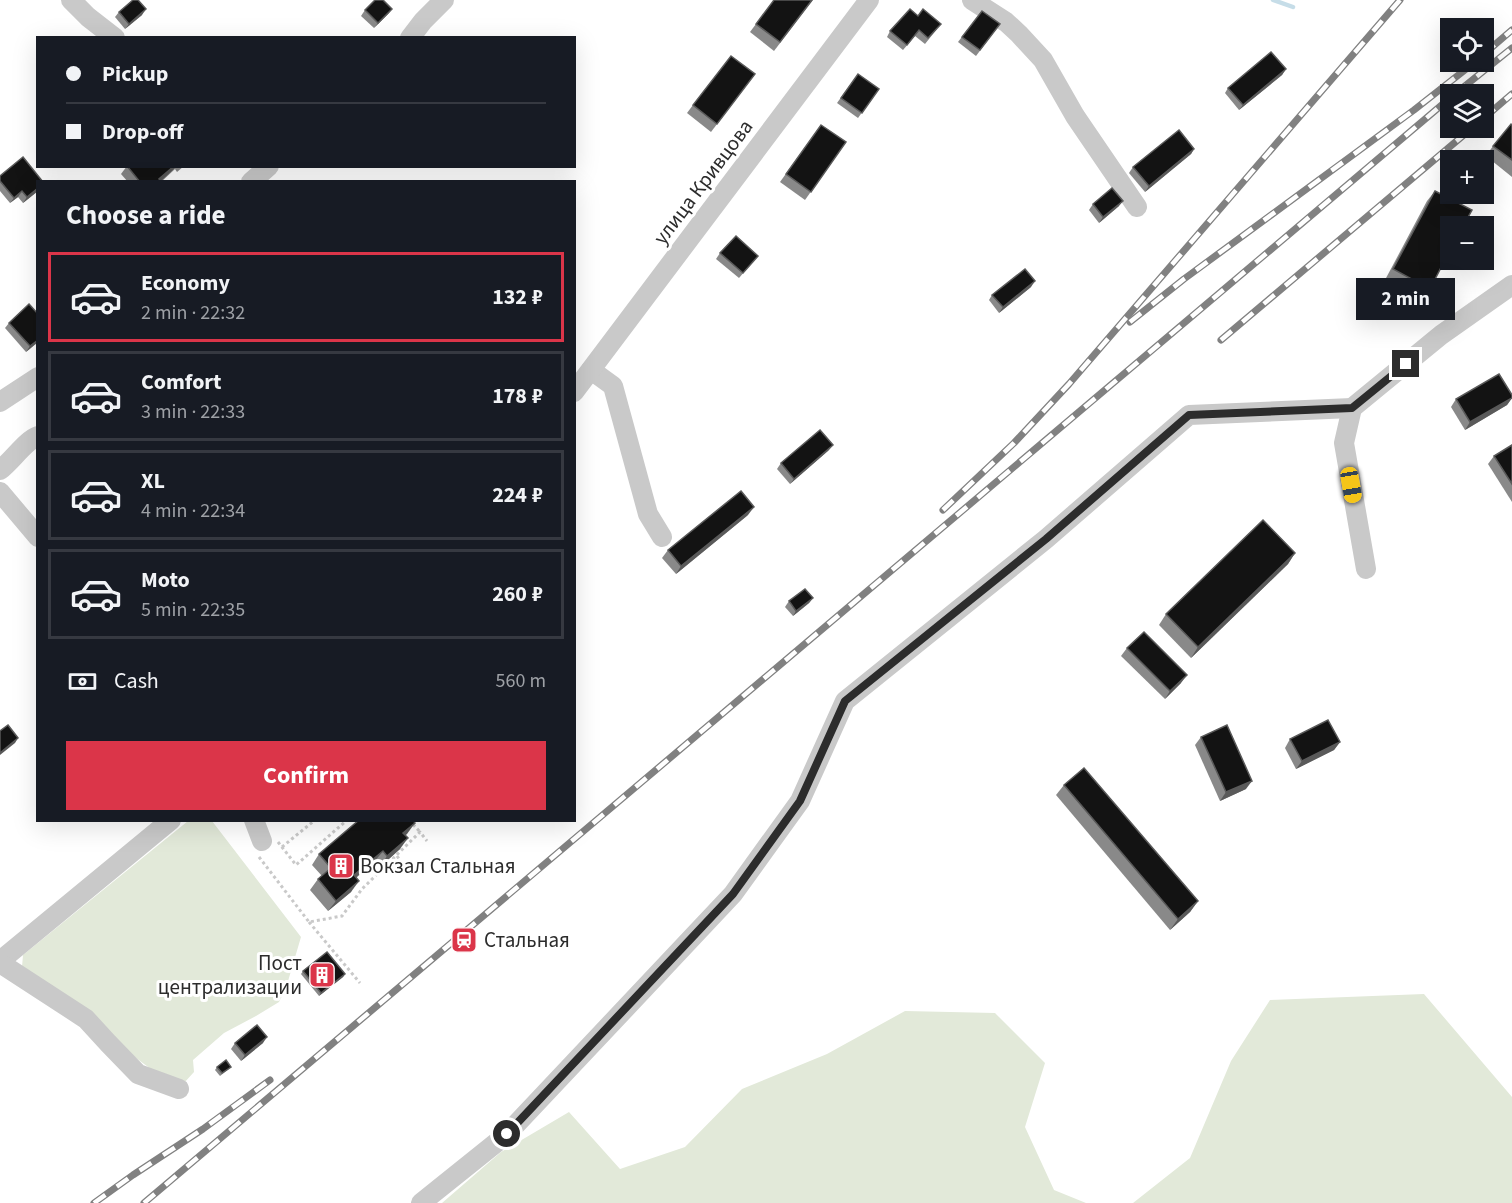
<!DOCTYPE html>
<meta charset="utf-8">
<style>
:root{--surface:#171b24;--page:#20242c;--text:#f1f3f6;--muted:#9ea1a6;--line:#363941;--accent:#db3549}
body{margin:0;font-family:"Source Sans 3",sans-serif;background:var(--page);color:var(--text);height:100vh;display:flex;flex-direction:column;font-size:22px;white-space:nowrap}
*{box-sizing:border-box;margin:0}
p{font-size:20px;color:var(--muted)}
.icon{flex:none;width:33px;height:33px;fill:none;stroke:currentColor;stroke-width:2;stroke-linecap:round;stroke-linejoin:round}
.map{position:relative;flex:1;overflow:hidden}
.sheet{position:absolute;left:36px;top:180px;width:540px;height:642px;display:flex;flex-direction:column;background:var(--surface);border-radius:0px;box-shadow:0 6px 24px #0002}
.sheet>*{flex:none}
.banner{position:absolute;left:36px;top:36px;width:540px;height:132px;border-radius:0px;box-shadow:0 6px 24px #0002;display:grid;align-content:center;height:132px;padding:0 30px;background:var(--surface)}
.fabs{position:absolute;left:1440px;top:18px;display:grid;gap:12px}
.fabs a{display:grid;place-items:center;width:54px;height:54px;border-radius:0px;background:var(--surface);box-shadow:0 6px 24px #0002;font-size:30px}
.end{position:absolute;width:27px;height:27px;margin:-14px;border:8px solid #2c2c2c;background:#fff;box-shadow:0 0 0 3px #fff}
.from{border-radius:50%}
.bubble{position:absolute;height:42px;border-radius:0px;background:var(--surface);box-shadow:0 6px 24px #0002;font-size:20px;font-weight:700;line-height:42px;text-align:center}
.car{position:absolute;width:18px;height:36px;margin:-18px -9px;border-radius:8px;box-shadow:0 0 4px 2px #0007;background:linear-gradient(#f5c518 24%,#345 0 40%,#f5c518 0 76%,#345 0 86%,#f5c518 0)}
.banner b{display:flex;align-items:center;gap:21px;height:57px;font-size:22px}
.banner b+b{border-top:2px solid var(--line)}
.banner i{width:15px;height:15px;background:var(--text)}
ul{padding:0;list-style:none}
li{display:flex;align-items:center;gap:18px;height:90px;margin:0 12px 9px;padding:0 18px;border:3px solid var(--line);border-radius:0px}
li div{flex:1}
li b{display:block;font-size:22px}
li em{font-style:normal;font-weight:700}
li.current{border-color:var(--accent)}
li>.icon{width:54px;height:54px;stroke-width:1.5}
h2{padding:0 30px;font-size:27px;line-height:72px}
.pay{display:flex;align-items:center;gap:15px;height:66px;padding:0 30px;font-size:22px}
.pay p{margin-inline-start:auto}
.action{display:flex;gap:12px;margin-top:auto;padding:12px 30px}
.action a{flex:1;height:69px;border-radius:0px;background:var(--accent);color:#fff;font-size:24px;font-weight:700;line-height:69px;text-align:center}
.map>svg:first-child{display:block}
.green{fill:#e2e9d9}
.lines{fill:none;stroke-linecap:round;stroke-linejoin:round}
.stream{stroke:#c6dde8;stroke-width:4.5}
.path{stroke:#c9c9c9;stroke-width:3;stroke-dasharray:3 3;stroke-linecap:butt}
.minor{stroke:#c9c9c9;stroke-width:20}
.rail-casing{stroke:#818181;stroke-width:7}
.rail{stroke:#fff;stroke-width:4.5;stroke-dasharray:14;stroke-linecap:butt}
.wall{fill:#898989}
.shaded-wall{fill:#5a5a5a}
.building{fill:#131313;stroke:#5a5a5a;stroke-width:1.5}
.route{stroke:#2c2c2c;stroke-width:8}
.labels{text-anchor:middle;stroke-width:6;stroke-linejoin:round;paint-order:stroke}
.street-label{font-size:21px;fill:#2c2c2c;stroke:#fff}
.poi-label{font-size:21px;fill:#2c2c2c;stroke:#fff;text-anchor:start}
</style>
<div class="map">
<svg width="1512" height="1203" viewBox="0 0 1512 1203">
<rect width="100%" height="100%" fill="#fff"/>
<g class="green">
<path d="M188,821H212L301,937L286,988L279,1002L256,1016L224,1033L193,1060L194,1072L184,1083L159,1075L113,1041L22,967L23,955Z"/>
<path d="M1424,994L1512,1097V1203H1133L1190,1158L1231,1061L1270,1000Z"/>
<path d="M905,1011L995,1013L1045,1063L1025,1127L1054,1190L1086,1203H442L501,1152L569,1112L620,1169L685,1147L742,1089L827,1054Z"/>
</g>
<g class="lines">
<path class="stream" d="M1273,0L1293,7"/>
<g class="path">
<path d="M409,820L420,832"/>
<path d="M278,842L296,865L347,820"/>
<path d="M282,847L315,820"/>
<path d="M397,856L402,863"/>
<path d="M259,857L309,922L342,916L362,889L420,832L427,841"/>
<path d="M309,922L360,983"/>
</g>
<g class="minor">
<path d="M71,0L88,17L115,38"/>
<path d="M972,0L1006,22L1019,34L1043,60L1075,116L1137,207"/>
<path d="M410,38L423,21L444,0"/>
<path d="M251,182L269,166"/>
<path d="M591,370L613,386L648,514L662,537"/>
<path d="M574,392L869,0"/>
<path d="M0,402L38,377"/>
<path d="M0,470C12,461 26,440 38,436"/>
<path d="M0,492L38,537"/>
<path d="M1366,569L1344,443L1352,408L1441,335L1512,285"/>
<path d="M254,820L262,841"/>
<path d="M0,961L171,820"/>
<path d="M0,963L86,1019L108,1043L138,1074L179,1089"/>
<path d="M421,1203L507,1134L733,894L800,801L845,701L1046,539L1189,415L1352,408"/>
</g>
<g class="rail-casing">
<g id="rail">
<path d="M1484,54L1512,30"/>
<path d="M1455,94L1512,48"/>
<path d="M1484,118L1512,94"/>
<path d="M1130,322L1184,279L1414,110L1475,62"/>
<path d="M1221,340L1472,128"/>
<path d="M943,510L1014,443L1069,384L1400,0"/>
<path d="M94,1203L133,1175L203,1129L270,1080"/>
<path d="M144,1203L1450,98"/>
</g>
</g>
<use href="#rail" class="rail"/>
</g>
<g class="wall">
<path d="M774,0H813L774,51L750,32Z"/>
<path d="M392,9L388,14L374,28L361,16L365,10Z"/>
<path d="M982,11L1000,24L976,56L958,42Z"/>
<path d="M119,12L142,15L125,29L115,17Z"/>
<path d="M918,16L937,29L925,44L915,36L903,50L887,37L890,31Z"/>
<path d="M1286,69L1282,75L1239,110L1225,93L1228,88Z"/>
<path d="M755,74L711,132L687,113L693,105Z"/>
<path d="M858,74L879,89L858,118L837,103Z"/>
<path d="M821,125L846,142L805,200L780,182Z"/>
<path d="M1512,125V177L1486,156L1493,146Z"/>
<path d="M1194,149L1191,154L1145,192L1129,173L1133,167Z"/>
<path d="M127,166H184L177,172L175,169L161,182H128L121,174Z"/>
<path d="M0,176L38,191L23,203L18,197L10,203L0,191Z"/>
<path d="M1435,191L1430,289L1422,299L1385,280L1427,201Z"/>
<path d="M1093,204L1119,206L1099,223L1089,210Z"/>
<path d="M720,253L758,256L739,278L716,259Z"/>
<path d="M1031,287L999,313L989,300L992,295Z"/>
<path d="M38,314V342L26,352L5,328L9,323Z"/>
<path d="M1512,395V398L1507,405L1465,430L1451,407L1456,399Z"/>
<path d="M1512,445V502L1488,464L1494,456Z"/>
<path d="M829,450L790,484L777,469L781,463Z"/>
<path d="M748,515L676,574L662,558L668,550Z"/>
<path d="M1295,553L1288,564L1191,658L1159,625L1166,614Z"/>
<path d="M813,598L809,603L793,616L785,607L789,601Z"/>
<path d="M1127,648L1181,683L1165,699L1121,656Z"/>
<path d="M1201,737L1246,789L1220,801L1195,745Z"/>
<path d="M1290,739L1340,742L1334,750L1296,769L1285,748Z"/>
<path d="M1064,785L1198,901L1190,912L1170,930L1056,795Z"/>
<path d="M407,834L405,835L400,849L380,867L375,861L356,878L351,892L328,911L310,890L318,879L322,876L312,865L319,854Z"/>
<path d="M303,971L345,974L343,977L319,996L301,974Z"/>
<path d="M235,1043H263L241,1061L231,1049Z"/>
<path d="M217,1067L229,1069L220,1076L215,1070Z"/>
</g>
<g class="shaded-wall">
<path d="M146,9L142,15L125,29L129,24Z"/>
<path d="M392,9L388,14L374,28L378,23Z"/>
<path d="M1286,69L1282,75L1239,110L1243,105Z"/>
<path d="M1194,149L1191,154L1145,192L1149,186Z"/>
<path d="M174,166H177L160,182L159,179Z"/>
<path d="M38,188V191L23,203L27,197Z"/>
<path d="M22,191L18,197L10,203L14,198Z"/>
<path d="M1123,201L1119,206L1099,223L1103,217Z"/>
<path d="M1035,281L1031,287L999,313L1003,307Z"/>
<path d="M38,340V342L26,352L30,346Z"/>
<path d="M1512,398L1507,405L1465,430L1470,422Z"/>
<path d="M833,445L829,450L790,484L794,479Z"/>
<path d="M754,507L748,515L676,574L681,566Z"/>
<path d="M1295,553L1288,564L1191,658L1198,647Z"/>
<path d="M813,598L809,603L793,616L796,611Z"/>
<path d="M1187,675L1181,683L1165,699L1170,691Z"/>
<path d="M18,738L15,743L0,755V753Z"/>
<path d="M1340,742L1334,750L1296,769L1302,761Z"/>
<path d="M1252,781L1246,789L1220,801L1226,792Z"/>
<path d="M415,823L407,834L396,843L403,833Z"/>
<path d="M408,838L400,849L380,867L387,856Z"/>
<path d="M383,851L375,861L346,886L354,875Z"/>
<path d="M359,881L351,892L328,911L336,901Z"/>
<path d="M1198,901L1190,912L1170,930L1178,919Z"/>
<path d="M345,974L343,977L319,996L321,993Z"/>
<path d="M267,1037L263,1043L241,1061L245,1055Z"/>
</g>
<g class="building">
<path d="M133,0H138L146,9L129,24L119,12Z"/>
<path d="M375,0H383L392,9L378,23L365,10Z"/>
<path d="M774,0H812L780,42L756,24Z"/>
<path d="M910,9L918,16L923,9L941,24L928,38L919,30L907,45L890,31Z"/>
<path d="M982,11L1000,24L980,50L962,37Z"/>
<path d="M1271,52L1286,69L1243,105L1228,88Z"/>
<path d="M731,56L755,74L717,124L693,105Z"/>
<path d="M858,74L879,89L862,113L841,98Z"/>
<path d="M1511,124L1512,125V160L1493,146Z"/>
<path d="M821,125L846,142L811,192L786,174Z"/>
<path d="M1179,130L1194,149L1149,186L1133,167Z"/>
<path d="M23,157L43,182H38V188L27,197L22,191L14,198L0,181V176Z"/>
<path d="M127,166H174L159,179L161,182H140Z"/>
<path d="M1112,188L1123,201L1103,217L1093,204Z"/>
<path d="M1435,191L1472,210L1463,226H1450V250L1430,289L1393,269Z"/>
<path d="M736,236L758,256L743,273L720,253Z"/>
<path d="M1025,269L1035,281L1003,307L992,295Z"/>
<path d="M29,304L38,314V340L30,346L9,323Z"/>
<path d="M1499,374L1512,395V398L1470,422L1456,399Z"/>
<path d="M820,430L833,445L794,479L781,463Z"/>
<path d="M1512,445V484L1494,456Z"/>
<path d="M741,491L754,507L681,566L668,550Z"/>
<path d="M1263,520L1295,553L1198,647L1166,614Z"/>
<path d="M805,589L813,598L796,611L789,601Z"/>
<path d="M1144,632L1187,675L1170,691L1127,648Z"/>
<path d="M1328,720L1340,742L1302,761L1290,739Z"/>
<path d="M8,725L18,738L0,753V731Z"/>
<path d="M1227,725L1252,781L1226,792L1201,737Z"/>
<path d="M1084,768L1198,901L1178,919L1064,785Z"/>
<path d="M359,820H413L415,823L403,833L408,838L387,856L383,851L354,875L359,881L336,901L318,879L331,868L319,854Z"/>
<path d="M327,952L345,974L321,993L303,971Z"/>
<path d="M257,1025L267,1037L245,1055L235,1043Z"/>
<path d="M226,1060L231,1067L222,1073L217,1067Z"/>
</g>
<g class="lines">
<path class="route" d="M507,1134L733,894L800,801L845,701L1046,539L1189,415L1352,408L1406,364"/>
</g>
<defs>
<g id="building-square" transform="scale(1.35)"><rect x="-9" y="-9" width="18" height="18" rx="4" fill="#db3549" stroke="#fff"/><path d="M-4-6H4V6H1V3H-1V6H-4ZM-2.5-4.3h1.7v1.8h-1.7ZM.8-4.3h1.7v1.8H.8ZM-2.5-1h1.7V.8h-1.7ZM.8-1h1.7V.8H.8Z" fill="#fff"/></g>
<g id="station-square" transform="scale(1.35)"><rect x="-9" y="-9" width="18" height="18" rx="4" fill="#db3549" stroke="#fff"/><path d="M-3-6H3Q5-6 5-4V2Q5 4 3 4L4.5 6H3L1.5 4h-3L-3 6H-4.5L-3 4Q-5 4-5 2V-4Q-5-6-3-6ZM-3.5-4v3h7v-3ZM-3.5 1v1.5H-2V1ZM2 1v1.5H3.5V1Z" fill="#fff"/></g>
</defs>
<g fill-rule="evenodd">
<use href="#building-square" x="341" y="866"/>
<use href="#station-square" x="464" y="940"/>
<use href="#building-square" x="322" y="975"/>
</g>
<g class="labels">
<g class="street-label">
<text transform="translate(703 182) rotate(-53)" y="7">улица Кривцова</text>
</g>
<g class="poi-label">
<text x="360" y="873">Вокзал Стальная</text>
<text x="484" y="947">Стальная</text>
<text x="302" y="970" text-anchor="end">Пост<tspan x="302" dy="24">централизации</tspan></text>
</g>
</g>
</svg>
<div class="fabs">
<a><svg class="icon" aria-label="locate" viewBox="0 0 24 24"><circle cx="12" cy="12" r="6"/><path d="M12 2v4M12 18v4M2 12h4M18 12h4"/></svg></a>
<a><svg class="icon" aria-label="layers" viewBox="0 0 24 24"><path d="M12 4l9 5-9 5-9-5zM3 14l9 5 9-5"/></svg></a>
<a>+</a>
<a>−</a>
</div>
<i class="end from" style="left:507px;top:1134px"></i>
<i class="end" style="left:1406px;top:364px"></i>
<div class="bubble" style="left:1356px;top:278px;width:99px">2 min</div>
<i class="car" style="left:1351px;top:485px;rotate:170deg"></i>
<div class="banner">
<b><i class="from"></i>Pickup</b>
<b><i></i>Drop-off</b>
</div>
<section class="sheet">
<h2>Choose a ride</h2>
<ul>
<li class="current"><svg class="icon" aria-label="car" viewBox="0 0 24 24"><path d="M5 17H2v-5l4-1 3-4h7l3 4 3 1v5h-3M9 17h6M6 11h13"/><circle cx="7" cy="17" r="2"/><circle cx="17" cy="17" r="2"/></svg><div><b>Economy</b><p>2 min · 22:32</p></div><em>132 ₽</em></li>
<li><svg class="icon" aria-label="car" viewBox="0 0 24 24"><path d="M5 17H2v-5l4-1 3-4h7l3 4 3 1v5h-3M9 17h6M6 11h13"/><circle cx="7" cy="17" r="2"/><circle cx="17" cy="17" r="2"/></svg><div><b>Comfort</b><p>3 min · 22:33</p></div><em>178 ₽</em></li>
<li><svg class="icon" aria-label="car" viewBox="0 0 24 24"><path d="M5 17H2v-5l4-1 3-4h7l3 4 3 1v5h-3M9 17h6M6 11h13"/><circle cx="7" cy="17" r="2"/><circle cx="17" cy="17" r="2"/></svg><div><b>XL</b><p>4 min · 22:34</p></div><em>224 ₽</em></li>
<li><svg class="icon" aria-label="car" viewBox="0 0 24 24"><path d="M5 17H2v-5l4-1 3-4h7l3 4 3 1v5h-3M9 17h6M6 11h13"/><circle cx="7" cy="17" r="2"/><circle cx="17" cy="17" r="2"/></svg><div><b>Moto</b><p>5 min · 22:35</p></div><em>260 ₽</em></li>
</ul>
<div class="pay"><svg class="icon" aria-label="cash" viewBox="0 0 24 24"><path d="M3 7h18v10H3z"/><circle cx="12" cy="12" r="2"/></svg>Cash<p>560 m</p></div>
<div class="action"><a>Confirm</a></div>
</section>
</div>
